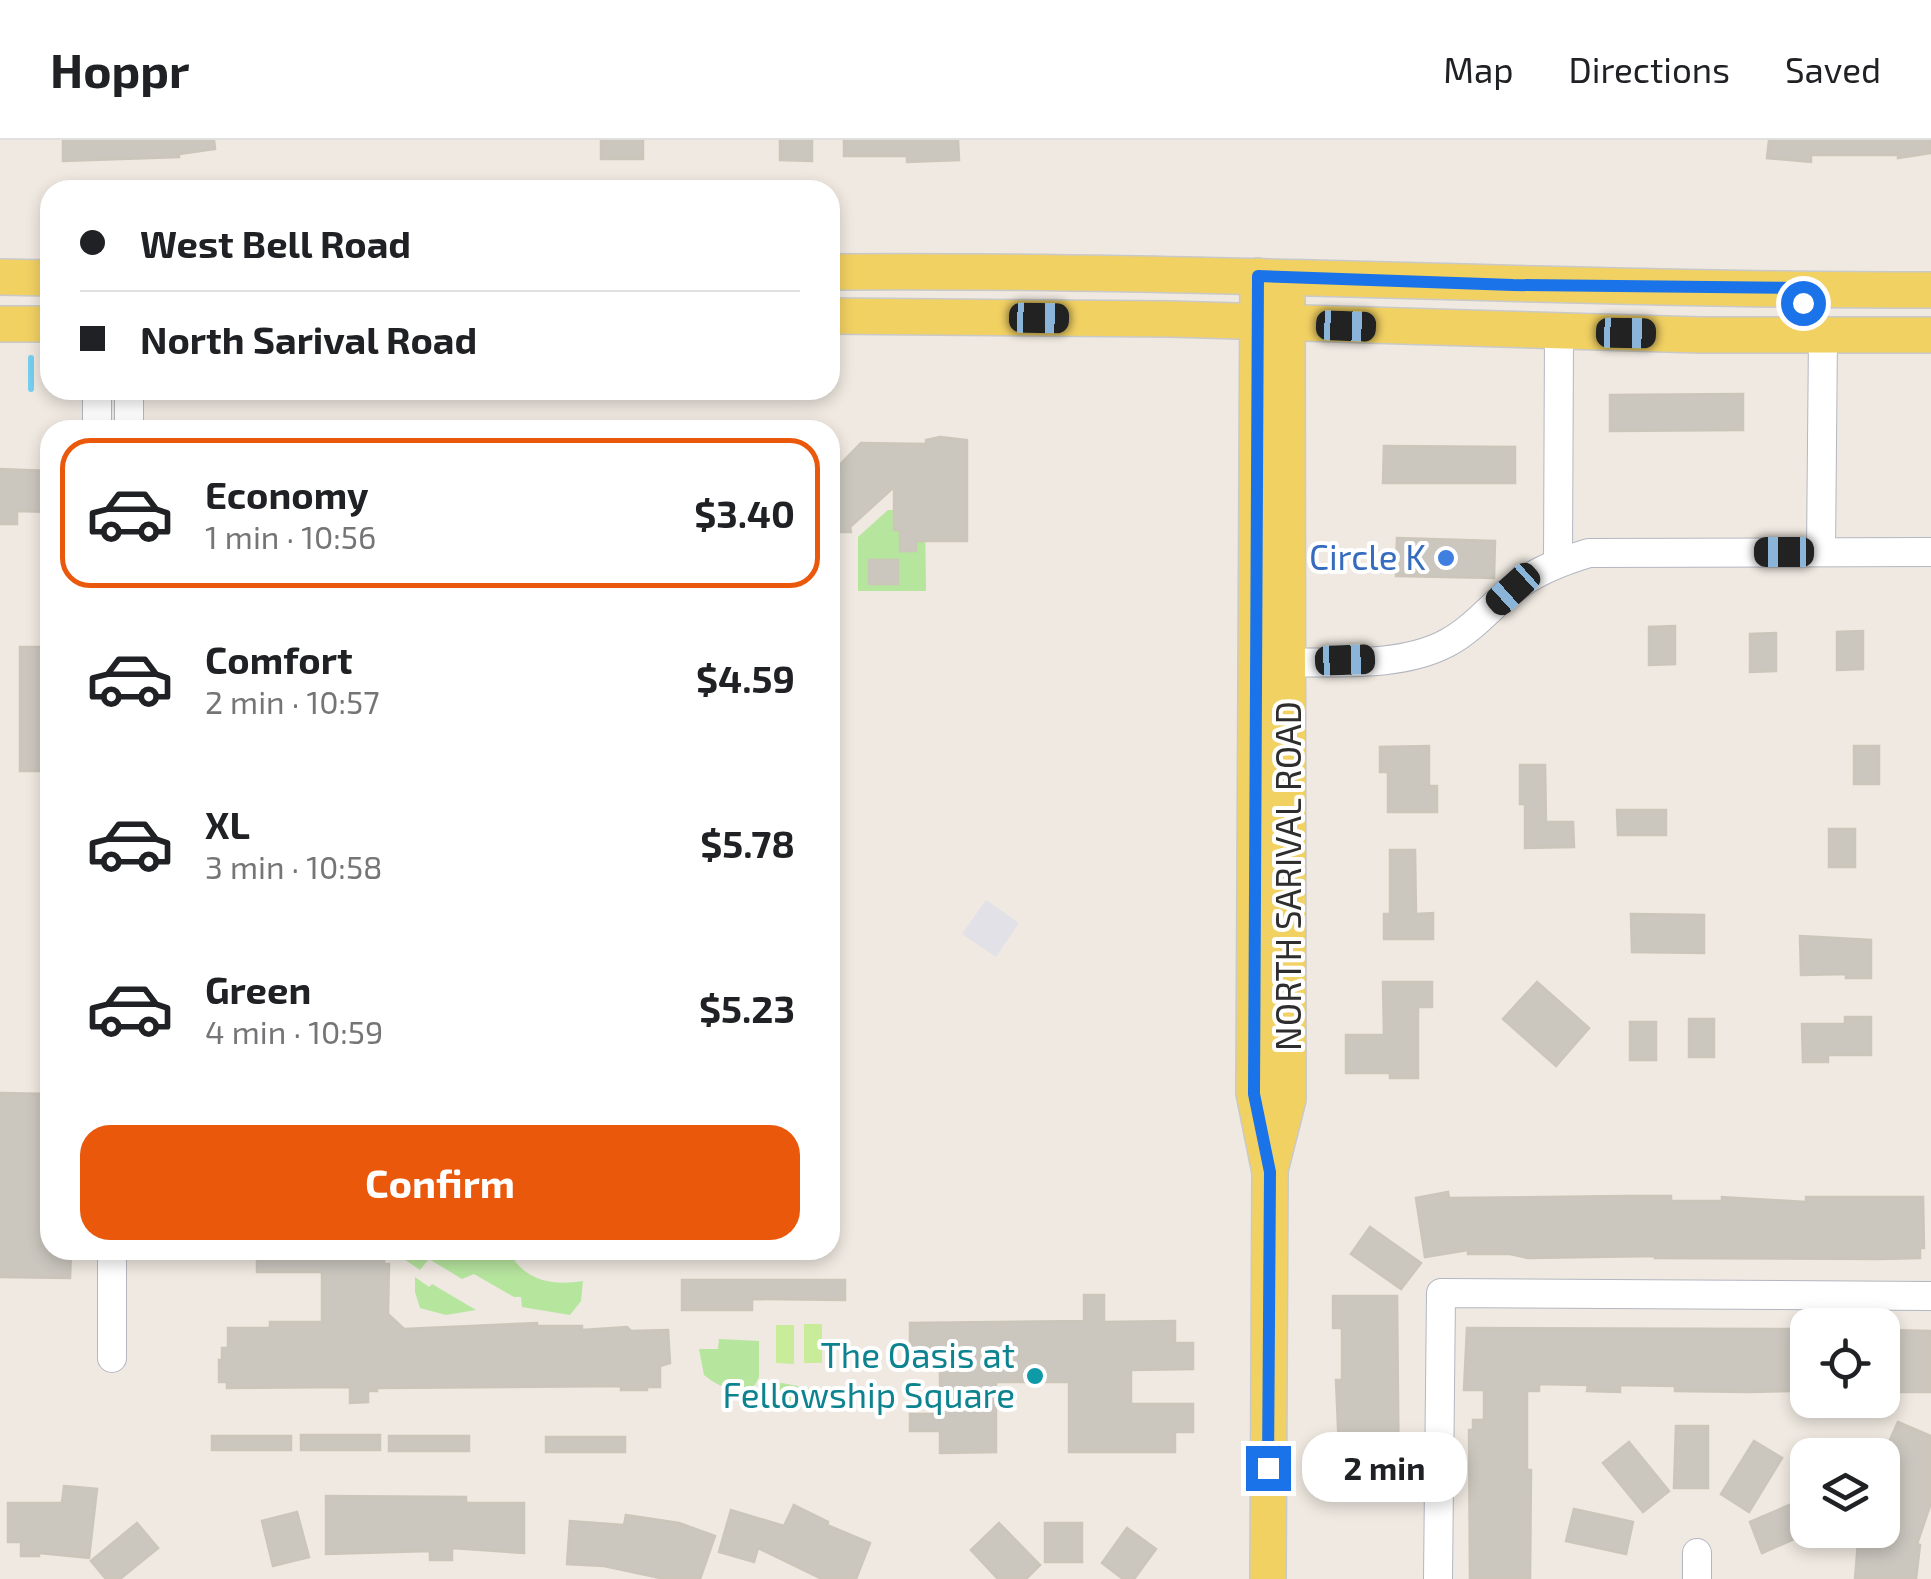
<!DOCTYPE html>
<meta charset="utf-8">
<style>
:root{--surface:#fff;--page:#f6f6f6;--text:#202124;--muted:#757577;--line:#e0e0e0;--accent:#ea580c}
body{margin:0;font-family:"Exo 2",sans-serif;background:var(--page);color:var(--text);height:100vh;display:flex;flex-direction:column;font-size:38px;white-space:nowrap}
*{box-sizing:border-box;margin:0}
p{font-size:32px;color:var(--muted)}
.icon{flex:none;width:55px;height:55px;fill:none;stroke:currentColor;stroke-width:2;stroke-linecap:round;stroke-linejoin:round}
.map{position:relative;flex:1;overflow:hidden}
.panel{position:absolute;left:40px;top:280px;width:800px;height:840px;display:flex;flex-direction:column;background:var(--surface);border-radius:30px;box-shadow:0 5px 15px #0003}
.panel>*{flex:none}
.hud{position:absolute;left:40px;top:40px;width:800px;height:220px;border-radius:30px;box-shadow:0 5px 15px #0003;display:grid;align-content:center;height:220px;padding:0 40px;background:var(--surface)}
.controls{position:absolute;left:1790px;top:1168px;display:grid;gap:20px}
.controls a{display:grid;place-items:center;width:110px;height:110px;border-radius:20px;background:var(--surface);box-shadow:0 5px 15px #0003;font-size:50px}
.end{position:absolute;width:45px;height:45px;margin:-22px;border:12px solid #1a73e8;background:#fff;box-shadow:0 0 0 5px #fff}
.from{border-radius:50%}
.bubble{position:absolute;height:70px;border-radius:30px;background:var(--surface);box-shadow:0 5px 15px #0003;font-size:32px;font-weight:700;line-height:70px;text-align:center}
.car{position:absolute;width:30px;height:60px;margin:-30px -15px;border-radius:12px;box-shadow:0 0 8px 2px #0007;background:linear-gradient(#222 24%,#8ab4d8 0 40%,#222 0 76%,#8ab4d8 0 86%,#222 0)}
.hud b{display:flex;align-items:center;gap:35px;height:95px;font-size:38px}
.hud b+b{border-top:2px solid var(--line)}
.hud i{width:25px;height:25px;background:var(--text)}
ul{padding:18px 0 0;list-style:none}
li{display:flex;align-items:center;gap:30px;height:150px;margin:0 20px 15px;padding:0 20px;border:5px solid transparent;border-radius:30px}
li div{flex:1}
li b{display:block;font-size:38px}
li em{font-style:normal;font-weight:700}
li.selected{border-color:var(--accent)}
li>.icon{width:90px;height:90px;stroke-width:1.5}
.action{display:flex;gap:20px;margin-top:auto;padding:20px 40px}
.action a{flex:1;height:115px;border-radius:30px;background:var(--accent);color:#fff;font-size:40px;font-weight:700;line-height:115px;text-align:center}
header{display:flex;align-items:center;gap:60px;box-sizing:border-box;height:140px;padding:0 50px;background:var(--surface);border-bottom:2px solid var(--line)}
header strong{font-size:48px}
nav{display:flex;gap:55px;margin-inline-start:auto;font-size:35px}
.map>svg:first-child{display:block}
.industrial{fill:#e3e1e8}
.green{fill:#b6e59e}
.pitch{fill:#c9ec9a}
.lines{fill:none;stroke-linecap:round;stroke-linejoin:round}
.stream{stroke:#75cff0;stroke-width:6}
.building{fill:#cbc7bf;stroke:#cbc5ba;stroke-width:2.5}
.minor-casing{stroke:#b4b7c1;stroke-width:30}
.major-casing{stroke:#c9c9c9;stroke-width:38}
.minor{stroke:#fff;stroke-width:28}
.major{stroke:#f2d163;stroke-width:35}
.route{stroke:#1a73e8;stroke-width:12}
.shop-dot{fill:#3f7fe0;stroke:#fff;stroke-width:4}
.culture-dot{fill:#0f9aa8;stroke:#fff;stroke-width:4}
.labels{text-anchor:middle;stroke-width:8;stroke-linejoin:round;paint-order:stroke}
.shop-label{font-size:35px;fill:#366cbe;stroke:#fff;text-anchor:end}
.street-label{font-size:35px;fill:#2e2e2e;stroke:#fff}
.culture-label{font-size:35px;fill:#0d838f;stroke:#fff;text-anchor:end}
</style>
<header>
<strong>Hoppr</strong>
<nav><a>Map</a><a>Directions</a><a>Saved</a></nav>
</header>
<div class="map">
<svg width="1931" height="1439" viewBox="0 0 1931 1439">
<rect width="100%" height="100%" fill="#efe9e1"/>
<path class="industrial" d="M986,760L1019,783L996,817L962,794Z"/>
<g class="green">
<path d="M888,370H919L925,375L926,451H858V397Z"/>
<path d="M407,1110H508C524,1141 551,1146 583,1141L581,1161L570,1175L522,1167L521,1157H514L474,1134L462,1139L429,1119L420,1130L404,1119Z"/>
<path d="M415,1137L429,1147L432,1144L476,1170L446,1175L420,1168L415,1152Z"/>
<path d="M719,1199L759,1201V1237L755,1245C736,1254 720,1248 704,1235L699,1209H718Z"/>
<path d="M772,1241L812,1249L825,1255L826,1264C805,1267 788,1260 767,1258L762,1249Z"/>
</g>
<g class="pitch">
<rect x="804" y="1184" width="18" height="39"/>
<path d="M776,1185H794V1224L776,1223Z"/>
</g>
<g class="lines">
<path class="stream" d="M31,218V249"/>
</g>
<g class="building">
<path d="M63,0H214L215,9L179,14V17L63,21Z"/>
<rect x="601" y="0" width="42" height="19"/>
<path d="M780,0H812V21L780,20Z"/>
<path d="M844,0H958L959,20L907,22V16H844Z"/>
<path d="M1769,0H1931V13L1898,18V15H1811V22L1767,18Z"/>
<path d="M1743,254V290L1610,291V255Z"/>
<path d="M940,297L967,300V401H916V411H900V390H894V347L850,387L851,392H830V335L861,303L926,304V300Z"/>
<path d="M1384,306L1515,307V343H1383Z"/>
<path d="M0,329L50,331V372L17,371V384H0Z"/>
<path d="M1397,398L1495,401L1494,438L1396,436Z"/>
<rect x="869" y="420" width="29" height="24"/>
<path d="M1675,486V524L1649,525V487Z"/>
<path d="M1863,491V529L1837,530V492Z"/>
<path d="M1776,493V531L1750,532V494Z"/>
<rect x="20" y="507" width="30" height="124"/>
<path d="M1429,606V646H1437V672H1388V632H1380V607Z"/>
<rect x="1854" y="606" width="25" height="38"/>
<path d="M1520,625H1545L1546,682H1573L1574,707L1525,708V664H1520Z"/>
<path d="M1617,670H1666V695H1618Z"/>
<rect x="1829" y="689" width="26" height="38"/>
<path d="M1390,710H1415L1416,774L1433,773V799H1384V774H1390Z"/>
<path d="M1631,774L1704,775V813L1632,812Z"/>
<path d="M1800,796L1871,800V838H1846V834L1801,835Z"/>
<path d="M1383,842H1432V867H1418V938H1390V933H1346V895H1384Z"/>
<path d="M1537,842L1589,888L1556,926L1503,879Z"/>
<path d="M1845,877H1871V915H1828V922H1803L1802,884H1845Z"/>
<rect x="1689" y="879" width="25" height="38"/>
<rect x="1630" y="882" width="26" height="38"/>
<path d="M0,953L50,954V1110H71L70,1138L0,1137Z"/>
<path d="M1448,1052L1449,1058L1628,1056H1671V1061H1722V1057L1806,1062V1057H1923L1924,1108H1920V1118L1879,1119L1655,1118V1116L1528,1118L1510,1114H1468V1110L1425,1117L1416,1058Z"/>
<path d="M1370,1087L1421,1123L1401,1149L1351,1114Z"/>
<path d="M257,1110H384V1124H389L388,1174L404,1189L537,1183V1186H582V1190L627,1187L631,1191L668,1190L670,1223L660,1226V1247H647V1250H621V1246L377,1248V1251H368V1262L350,1263V1247L227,1248V1242H219V1220H222V1208H228V1188H270V1182H322V1132H257Z"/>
<path d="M682,1140H845V1160L752,1159V1170H682Z"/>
<path d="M1084,1155H1104V1182L1175,1181V1203H1193V1229L1131,1230V1264H1193V1292H1175V1312H1069V1242H996V1312L940,1313V1291H910V1274H940V1216H910V1183L1084,1181Z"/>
<path d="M1333,1156H1397L1399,1358H1341L1336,1240H1342V1188H1333Z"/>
<path d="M1467,1188L1808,1189V1245H1793V1251L1750,1252L1675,1251V1246L1620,1245V1252L1587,1251L1588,1245L1539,1244V1251H1527V1330H1531L1530,1439H1470L1469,1290H1473V1280H1484V1250H1464Z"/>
<path d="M1886,1190L1931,1191V1252H1885Z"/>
<path d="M1898,1282L1931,1296V1363L1917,1404L1920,1405L1916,1439H1855L1859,1390H1882V1318Z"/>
<path d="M1676,1286H1708V1348H1674Z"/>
<rect x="301" y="1295" width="79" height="15"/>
<rect x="212" y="1296" width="79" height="14"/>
<rect x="389" y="1296" width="80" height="15"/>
<rect x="546" y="1297" width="79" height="15"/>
<path d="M1754,1301L1782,1318L1749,1372L1721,1354Z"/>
<path d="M1629,1302L1669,1351L1643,1372L1603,1323Z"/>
<path d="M64,1346L97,1349L89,1418L39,1413V1416H21V1402H8V1363H62Z"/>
<path d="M326,1356L466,1357V1363H524V1413L452,1408V1420H430V1411L326,1414Z"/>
<path d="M1808,1357V1393L1762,1413L1750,1382Z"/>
<path d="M794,1365L828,1382L827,1385L870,1403L856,1439H822L758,1408L754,1422L719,1412L731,1370L784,1386Z"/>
<path d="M1574,1369L1633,1382L1626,1414L1566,1401Z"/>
<path d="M297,1372L309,1417L273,1426L262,1381Z"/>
<path d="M626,1375L679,1383L715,1396L700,1439H665L604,1426L567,1424L570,1381L624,1385Z"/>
<path d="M137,1383L158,1408L120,1439H106L91,1421Z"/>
<path d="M999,1383L1040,1425L1026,1439H998L971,1410Z"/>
<rect x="1045" y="1383" width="37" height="39"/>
<path d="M1127,1388L1156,1409L1134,1439H1123L1102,1423Z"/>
</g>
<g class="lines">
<g class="minor-casing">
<g id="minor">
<path d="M97,290V250"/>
<path d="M129,290V250"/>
<path d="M1821,412L1823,195"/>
<path d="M1558,423L1559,192"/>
<path d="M1271,523C1327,520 1396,530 1447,503C1472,490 1490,467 1513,449C1535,431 1562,421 1589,413L1931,412"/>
<path d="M112,1218V1110"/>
<path d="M1438,1439L1441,1153L1931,1156"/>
<path d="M1697,1439V1413"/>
</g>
</g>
<g class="major-casing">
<g id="major">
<path d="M830,132C1197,129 1564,150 1931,150"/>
<path d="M1258,136L1254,953L1270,1032L1268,1439"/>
<path d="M0,137L50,138"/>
<path d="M830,176L1170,179L1700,195H1931"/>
<path d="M0,184H50"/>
<path d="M1271,1026L1288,959L1287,160"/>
</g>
</g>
<use href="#minor" class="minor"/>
<use href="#major" class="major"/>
</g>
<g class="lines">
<path class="route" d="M1268,1328L1270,1032L1254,954L1258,136L1513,145L1803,148V163"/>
</g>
<circle class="shop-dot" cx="1446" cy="418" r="10"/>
<circle class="culture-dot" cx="1035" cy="1236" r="10"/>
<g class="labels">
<g class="shop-label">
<text x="1426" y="430">Circle K</text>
</g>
<g class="street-label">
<text transform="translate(1289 736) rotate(-90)" y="12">NORTH SARIVAL ROAD</text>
</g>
<g class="culture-label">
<text x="1015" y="1228">The Oasis at<tspan x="1015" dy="40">Fellowship Square</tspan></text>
</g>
</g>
</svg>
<div class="controls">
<a><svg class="icon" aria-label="locate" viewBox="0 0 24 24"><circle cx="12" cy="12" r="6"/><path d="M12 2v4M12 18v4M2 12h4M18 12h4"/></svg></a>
<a><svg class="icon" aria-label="layers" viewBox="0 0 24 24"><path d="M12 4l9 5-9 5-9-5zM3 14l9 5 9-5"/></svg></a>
</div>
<i class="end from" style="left:1803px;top:163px"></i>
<i class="end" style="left:1268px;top:1328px"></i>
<div class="bubble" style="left:1302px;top:1292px;width:165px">2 min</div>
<i class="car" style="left:1039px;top:178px;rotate:91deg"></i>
<i class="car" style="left:1346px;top:186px;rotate:92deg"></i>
<i class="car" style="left:1626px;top:193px;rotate:91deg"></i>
<i class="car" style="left:1784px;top:412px;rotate:270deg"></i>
<i class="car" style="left:1513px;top:449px;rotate:228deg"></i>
<i class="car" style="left:1345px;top:520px;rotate:88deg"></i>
<div class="hud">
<b><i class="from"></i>West Bell Road</b>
<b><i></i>North Sarival Road</b>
</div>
<section class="panel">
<ul>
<li class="selected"><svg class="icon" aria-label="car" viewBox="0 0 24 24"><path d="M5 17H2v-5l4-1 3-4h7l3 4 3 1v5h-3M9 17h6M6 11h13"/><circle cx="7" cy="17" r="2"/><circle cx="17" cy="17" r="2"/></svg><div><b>Economy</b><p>1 min · 10:56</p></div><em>$3.40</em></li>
<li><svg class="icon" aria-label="car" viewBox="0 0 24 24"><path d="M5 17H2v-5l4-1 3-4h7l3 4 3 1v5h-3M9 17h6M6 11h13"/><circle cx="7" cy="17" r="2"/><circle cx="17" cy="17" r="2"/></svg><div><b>Comfort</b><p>2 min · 10:57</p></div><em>$4.59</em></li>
<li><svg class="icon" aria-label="car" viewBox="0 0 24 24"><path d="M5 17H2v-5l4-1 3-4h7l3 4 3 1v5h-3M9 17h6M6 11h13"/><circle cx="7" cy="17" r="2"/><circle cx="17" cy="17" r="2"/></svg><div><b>XL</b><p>3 min · 10:58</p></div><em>$5.78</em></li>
<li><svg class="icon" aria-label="car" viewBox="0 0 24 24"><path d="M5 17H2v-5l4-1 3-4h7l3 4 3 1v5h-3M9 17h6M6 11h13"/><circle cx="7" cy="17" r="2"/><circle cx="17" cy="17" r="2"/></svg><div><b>Green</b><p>4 min · 10:59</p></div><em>$5.23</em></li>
</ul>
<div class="action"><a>Confirm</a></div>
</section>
</div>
